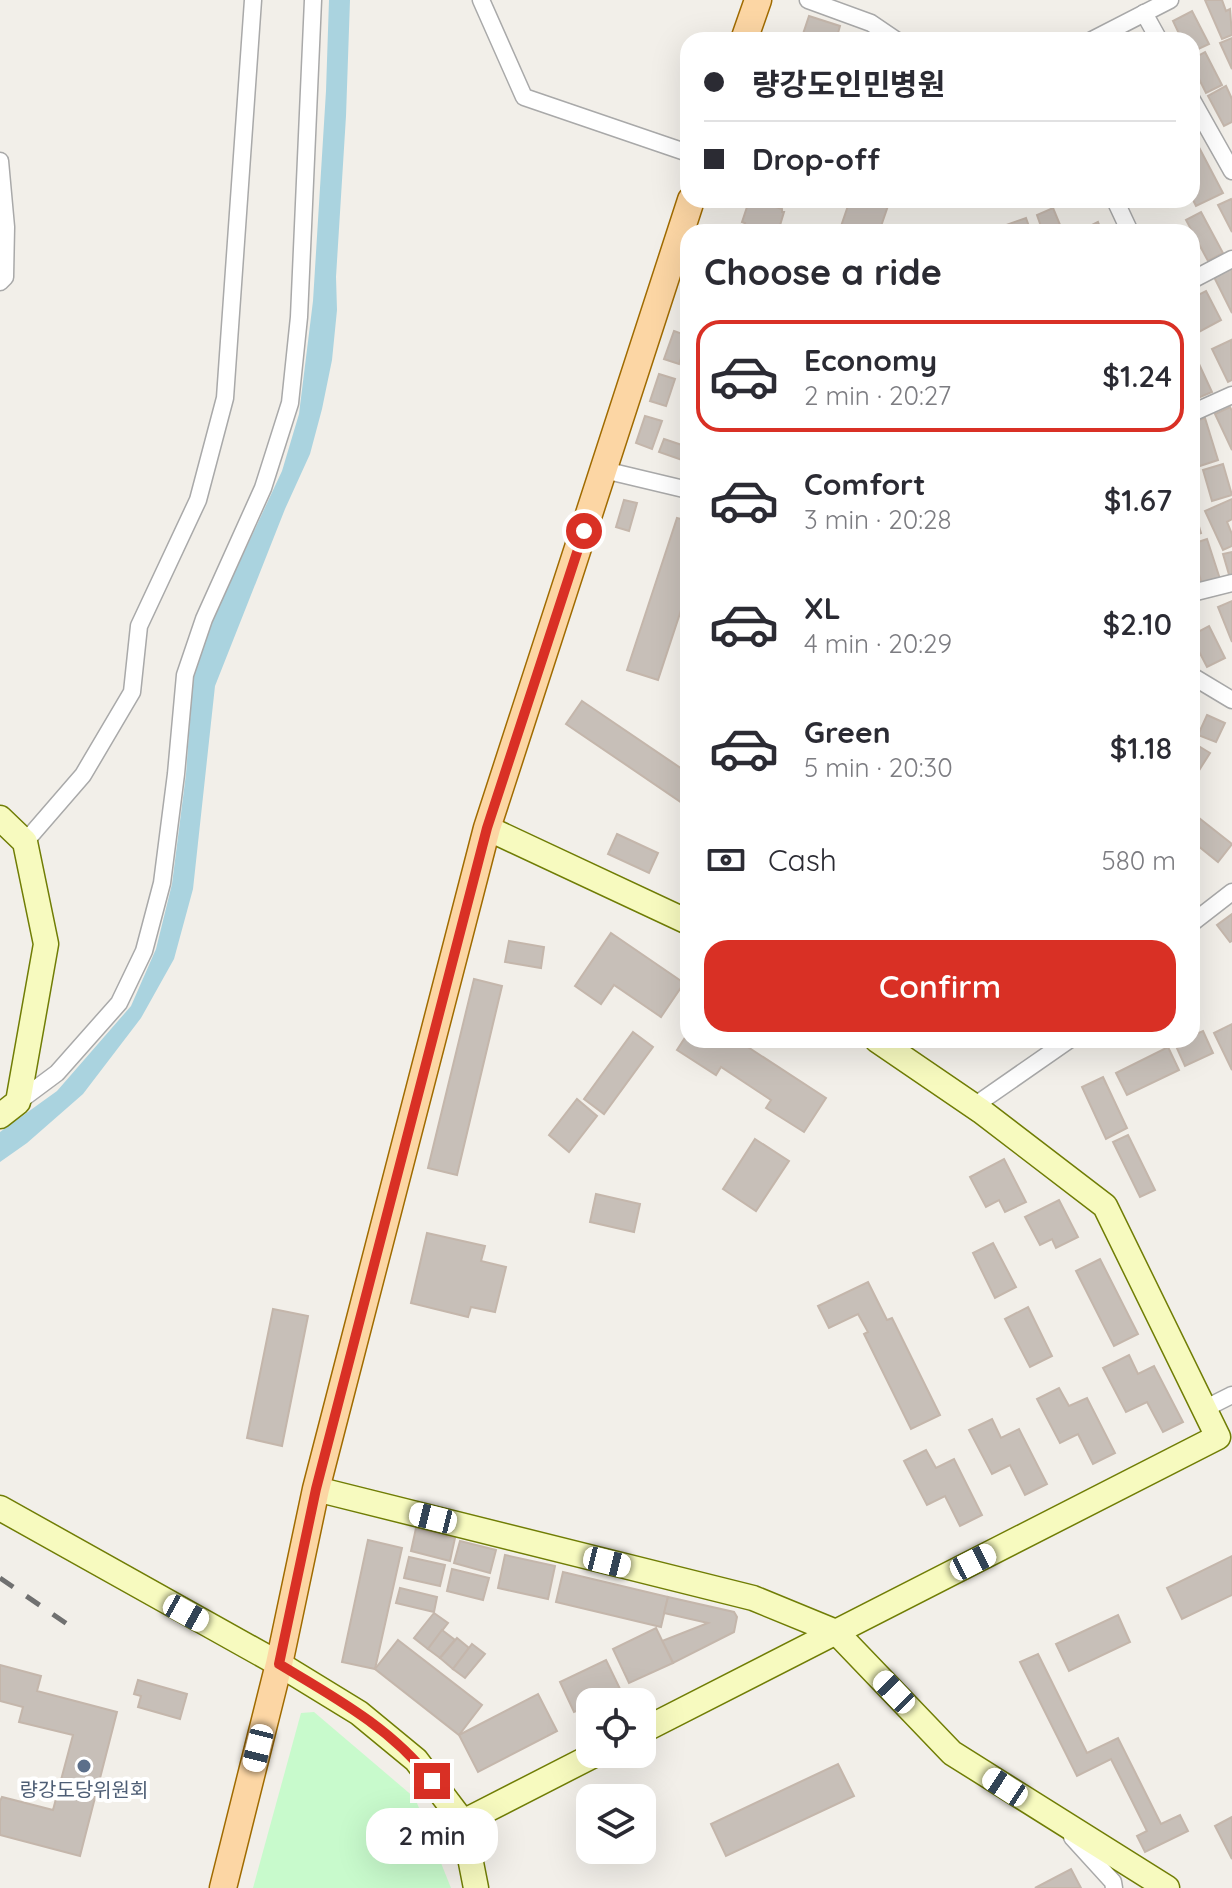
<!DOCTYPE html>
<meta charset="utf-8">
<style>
:root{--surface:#fff;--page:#f7f7f7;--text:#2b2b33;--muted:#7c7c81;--line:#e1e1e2;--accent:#d93025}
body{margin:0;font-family:Quicksand,"Noto Sans KR",sans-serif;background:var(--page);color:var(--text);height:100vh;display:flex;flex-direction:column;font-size:30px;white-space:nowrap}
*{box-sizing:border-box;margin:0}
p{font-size:26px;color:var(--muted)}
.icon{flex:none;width:44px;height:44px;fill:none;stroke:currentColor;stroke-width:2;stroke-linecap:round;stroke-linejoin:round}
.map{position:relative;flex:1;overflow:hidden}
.drawer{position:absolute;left:680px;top:224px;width:520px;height:824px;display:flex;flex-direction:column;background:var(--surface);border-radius:24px;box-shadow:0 8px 32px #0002}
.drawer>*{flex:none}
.guide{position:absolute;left:680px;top:32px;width:520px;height:176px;border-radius:24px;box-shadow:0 8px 32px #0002;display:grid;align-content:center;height:176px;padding:0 24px;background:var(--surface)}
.tools{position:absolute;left:576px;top:1688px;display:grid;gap:16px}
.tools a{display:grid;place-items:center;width:80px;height:80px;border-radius:16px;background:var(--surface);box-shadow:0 8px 32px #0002;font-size:40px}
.end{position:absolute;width:36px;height:36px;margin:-18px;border:10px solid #d93025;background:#fff;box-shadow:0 0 0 4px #fff}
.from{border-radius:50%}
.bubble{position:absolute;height:56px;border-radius:24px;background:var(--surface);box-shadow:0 8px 32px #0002;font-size:26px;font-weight:600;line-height:56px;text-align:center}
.car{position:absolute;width:24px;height:48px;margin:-24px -12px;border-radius:10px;box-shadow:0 0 6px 2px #0007;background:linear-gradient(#fff 24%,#345 0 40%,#fff 0 76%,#345 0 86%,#fff 0)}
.guide b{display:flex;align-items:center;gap:28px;height:76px;font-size:30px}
.guide b+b{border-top:2px solid var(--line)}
.guide i{width:20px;height:20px;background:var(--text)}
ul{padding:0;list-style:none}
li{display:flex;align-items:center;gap:24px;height:112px;margin:0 16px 12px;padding:0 8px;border:4px solid transparent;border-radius:24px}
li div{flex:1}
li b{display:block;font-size:30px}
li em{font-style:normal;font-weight:600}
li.on{border-color:var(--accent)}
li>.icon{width:72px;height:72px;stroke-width:1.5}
h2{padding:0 24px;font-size:36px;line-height:96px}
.pay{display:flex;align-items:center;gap:20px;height:88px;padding:0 24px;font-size:30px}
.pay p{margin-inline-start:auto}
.cta{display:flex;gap:16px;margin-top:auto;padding:16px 24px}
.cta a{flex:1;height:92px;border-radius:24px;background:var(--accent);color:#fff;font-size:32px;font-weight:600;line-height:92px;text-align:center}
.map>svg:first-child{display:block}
.park{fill:#c8facc}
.water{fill:#aad3df}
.building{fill:#c7bfb8;stroke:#c4b6ab;stroke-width:2}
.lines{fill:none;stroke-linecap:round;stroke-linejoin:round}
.street-casing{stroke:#a9a9a9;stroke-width:19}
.secondary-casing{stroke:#707d05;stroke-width:27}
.primary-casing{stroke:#a06b00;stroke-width:29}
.street{stroke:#fff;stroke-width:16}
.secondary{stroke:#f7fabf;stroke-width:24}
.primary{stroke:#fcd6a4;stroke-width:26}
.rail{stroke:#707070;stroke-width:5;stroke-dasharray:16 16;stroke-linecap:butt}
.route{stroke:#d93025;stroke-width:10}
.service-dot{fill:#5c6f8a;stroke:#fff;stroke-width:3}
.labels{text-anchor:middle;stroke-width:8;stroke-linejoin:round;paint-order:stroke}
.service-label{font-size:20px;fill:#4e5e75;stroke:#fff}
</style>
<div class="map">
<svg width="1232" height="1888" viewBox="0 0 1232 1888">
<rect width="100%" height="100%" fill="#f2efe9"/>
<path class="park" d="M314,1712L415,1798L451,1888H253L301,1713Z"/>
<path class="water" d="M329,0H350L346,116L336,277L337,310L332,360L322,409L310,454L285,509L215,686L193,889L174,959L141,1018L83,1094L27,1143L0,1162V1132L57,1091L131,1006L156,949L172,884L186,774L193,678L212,621L282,471L299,414L313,301L326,91Z"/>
<g class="building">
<path d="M1205,0H1222L1226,11L1230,9L1232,35L1222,39Z"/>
<path d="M1192,11L1209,44L1192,52V40H1182L1173,21Z"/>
<path d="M809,16L840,26L836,40H801Z"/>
<path d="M1232,38V69L1220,43Z"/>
<path d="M1205,52L1222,85L1206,93L1192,65V59Z"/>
<path d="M1226,86L1232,99V122L1224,126L1208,96Z"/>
<path d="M1192,134L1223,193L1196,206L1192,198Z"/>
<path d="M1231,199L1232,201V232L1218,205Z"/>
<path d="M753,200L782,209V212H784L778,232H739L741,225L744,226L745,223L742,222L749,201Z"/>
<path d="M850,200H890L879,232H839Z"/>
<path d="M1053,208L1063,232H1043L1037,215Z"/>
<path d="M1201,212L1223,253L1208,261L1186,220Z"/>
<path d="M1026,218L1031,232H1009L1006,225Z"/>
<path d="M1098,222L1102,232H1085L1084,229Z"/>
<path d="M1232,268V313L1214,277Z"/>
<path d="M1206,291L1221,320L1199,332L1192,318V298Z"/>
<path d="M674,331L688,336L679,364L664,359Z"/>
<path d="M1231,340L1232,380L1228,382L1212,349Z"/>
<path d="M1199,364L1212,392L1198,398L1192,384V367Z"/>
<path d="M659,374L675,379L666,406L650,401Z"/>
<path d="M1230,407L1232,411V450L1215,414Z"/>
<path d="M645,416L662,421L652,449L636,443Z"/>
<path d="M1205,418L1218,460L1197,467L1192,452V422Z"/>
<path d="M664,439L688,447V462L659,452Z"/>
<path d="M1223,464L1232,495L1212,501L1203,470Z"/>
<path d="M1232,499V519L1227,522L1232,534V546L1223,550L1205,511Z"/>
<path d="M624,500L637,503L629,531L616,527Z"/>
<path d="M1192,503L1201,533L1192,536Z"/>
<path d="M677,518L688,521V589L658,680L627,670Z"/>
<path d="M1207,539L1220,579L1202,584L1192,552V544Z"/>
<path d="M1232,552V577L1230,578L1223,554Z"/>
<path d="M1232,601V642L1218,607Z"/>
<path d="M1209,626L1225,658L1207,667L1192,638V635Z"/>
<path d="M582,701L688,773V807L566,724Z"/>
<path d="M1207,715L1225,723L1216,742L1198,735Z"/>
<path d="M1192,742L1210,753L1193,780L1192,779Z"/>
<path d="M1194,814L1232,844L1218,862L1192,841V817Z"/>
<path d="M617,834L658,853L649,873L608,854Z"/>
<path d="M1232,914V941L1230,942L1217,925Z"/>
<path d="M611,933L684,983L661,1017L614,985L601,1004L575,986Z"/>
<path d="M509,941L544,947L541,968L505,962Z"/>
<path d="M474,979L502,986L457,1175L428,1168Z"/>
<path d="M1232,1024V1070L1214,1033Z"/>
<path d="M1203,1031L1213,1053L1185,1066L1175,1044L1182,1040H1192V1036Z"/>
<path d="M633,1032L653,1047L604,1114L584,1099Z"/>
<path d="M688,1033V1040H737L826,1098L804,1132L766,1108L771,1100L721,1067L716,1075L677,1050Z"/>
<path d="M1168,1047L1179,1070L1127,1095L1116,1073Z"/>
<path d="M1103,1077L1127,1128L1106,1139L1082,1087Z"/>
<path d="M577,1099L597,1116L569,1152L549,1135Z"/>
<path d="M1128,1135L1155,1190L1140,1197L1113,1142Z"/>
<path d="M755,1139L789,1161L756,1211L723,1189Z"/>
<path d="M1004,1159L1026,1202L1005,1212L999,1200L986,1207L970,1177Z"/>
<path d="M596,1194L640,1204L634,1232L590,1222Z"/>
<path d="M1059,1200L1078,1237L1056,1248L1052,1239L1040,1245L1025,1217Z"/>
<path d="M427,1233L485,1246L481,1261L506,1267L495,1312L471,1307L468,1317L411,1303Z"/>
<path d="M993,1243L1016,1287L995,1298L973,1253Z"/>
<path d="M1100,1259L1138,1334L1114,1346L1076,1271Z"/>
<path d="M868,1282L887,1320L892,1318L940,1415L911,1429L864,1334L868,1332L858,1314L829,1328L818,1306Z"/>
<path d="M1028,1307L1052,1356L1030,1367L1005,1319Z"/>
<path d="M273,1309L308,1316L282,1446L247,1438Z"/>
<path d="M1129,1355L1138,1374L1154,1366L1183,1422L1163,1432L1147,1402L1126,1412L1103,1368Z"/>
<path d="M1059,1388L1069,1406L1087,1398L1115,1453L1093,1464L1078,1434L1060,1443L1037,1399Z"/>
<path d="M992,1419L1001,1438L1019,1429L1047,1484L1025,1495L1010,1465L992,1474L969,1430Z"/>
<path d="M926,1450L936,1468L954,1459L982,1515L960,1526L945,1496L927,1505L904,1461Z"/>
<path d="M416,1528L455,1538L450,1561L411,1551Z"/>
<path d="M368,1540L402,1548L375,1669L342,1662Z"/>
<path d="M460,1541L496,1550L490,1573L454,1563Z"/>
<path d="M505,1555L555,1566L548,1599L498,1588Z"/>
<path d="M1232,1556V1595L1182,1619L1167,1588Z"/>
<path d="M409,1557L445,1565L440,1586L404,1578Z"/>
<path d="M452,1569L489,1578L483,1600L447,1591Z"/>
<path d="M563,1572L668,1597L661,1627L556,1602Z"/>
<path d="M400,1588L437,1597L434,1612L396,1603Z"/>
<path d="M668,1597L734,1612L737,1617L734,1632L673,1663L662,1641L708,1623L664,1613Z"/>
<path d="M434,1613L448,1623L428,1649L414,1638Z"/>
<path d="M1118,1615L1130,1642L1069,1671L1056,1644Z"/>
<path d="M656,1628L673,1663L629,1683L613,1649Z"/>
<path d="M442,1630L455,1640L440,1658L428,1649Z"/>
<path d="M457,1638L469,1648L453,1669L440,1658Z"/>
<path d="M398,1640L482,1705L459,1735L375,1669Z"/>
<path d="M472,1644L485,1654L465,1678L453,1669Z"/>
<path d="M1038,1654L1087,1753L1118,1738L1161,1824L1180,1815L1188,1831L1145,1852L1137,1836L1147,1831L1111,1759L1077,1776L1020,1662Z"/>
<path d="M606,1660L621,1691L596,1702H590V1705L574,1712L560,1682Z"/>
<path d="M0,1665L41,1676L37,1691L117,1712L80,1856L0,1835V1801L2,1797L53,1810L73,1735L19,1722L23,1707L0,1701Z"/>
<path d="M138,1680L187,1694L180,1719L138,1707L141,1696L134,1694Z"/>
<path d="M538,1694L557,1731L478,1772L459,1735Z"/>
<path d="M838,1764L854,1796L726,1856L711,1824Z"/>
<path d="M1232,1817V1859L1215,1826Z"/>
<path d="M1071,1869L1081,1888H1035Z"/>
</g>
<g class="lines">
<g class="street-casing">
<g id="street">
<path d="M481,0L524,97L688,153"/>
<path d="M808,0L871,23L896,40"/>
<path d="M1144,13L1159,40"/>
<path d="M1092,40L1170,0"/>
<path d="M1192,100L1232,171"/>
<path d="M0,161L6,227L5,277L0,282"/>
<path d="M1115,200L1130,232"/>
<path d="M1192,280L1232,259"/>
<path d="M1192,413L1232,395"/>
<path d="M604,470L688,490"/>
<path d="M1192,593L1232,583"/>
<path d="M1192,676L1232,700"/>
<path d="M25,842L83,775L132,692L139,626L198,500L225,398L253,0"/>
<path d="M1192,923L1232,892"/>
<path d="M18,1102L57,1073L119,1003L144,951L162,883L176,774L185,675L204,619L263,488L290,403L299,317L313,0"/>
<path d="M974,1106L1069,1040"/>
<path d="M1204,1409L1232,1395"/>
<path d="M1072,1837L1113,1882L1114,1888"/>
</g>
</g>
<g class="secondary-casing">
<g id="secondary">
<path d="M0,818L25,842L46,944L18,1102L0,1116"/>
<path d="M487,828L688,922"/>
<path d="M316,1489L753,1598L836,1632L952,1753L1167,1888"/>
<path d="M0,1508L279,1664L359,1713L416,1760L463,1822L476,1888"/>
<path d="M642,1731L1218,1437L1105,1206L981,1111L877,1040"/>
<path d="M463,1822L596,1754"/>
</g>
</g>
<g class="primary-casing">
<g id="primary">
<path d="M744,40L758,0"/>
<path d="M223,1888L279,1664L316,1489L487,828L691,200"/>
</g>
</g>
<use href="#street" class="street"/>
<use href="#secondary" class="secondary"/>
<use href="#primary" class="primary"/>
<path class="rail" d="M0,1578L70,1626"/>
</g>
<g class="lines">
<path class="route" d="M432,1781C393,1729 334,1697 279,1664L316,1489L487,828L584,531"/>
</g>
<circle class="service-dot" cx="84" cy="1766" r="8"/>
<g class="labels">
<g class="service-label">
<text x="84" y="1797">량강도당위원회</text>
</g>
</g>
</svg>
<div class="tools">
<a><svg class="icon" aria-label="locate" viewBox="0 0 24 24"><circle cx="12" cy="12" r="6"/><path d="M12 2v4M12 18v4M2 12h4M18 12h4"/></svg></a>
<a><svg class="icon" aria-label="layers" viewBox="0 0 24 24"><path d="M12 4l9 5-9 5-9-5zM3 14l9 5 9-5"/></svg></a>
</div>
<i class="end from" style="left:584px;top:531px"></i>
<i class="end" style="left:432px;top:1781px"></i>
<div class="bubble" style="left:366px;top:1808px;width:132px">2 min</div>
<i class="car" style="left:433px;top:1518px;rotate:284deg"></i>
<i class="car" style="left:607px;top:1562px;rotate:104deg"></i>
<i class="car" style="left:973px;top:1562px;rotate:63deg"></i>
<i class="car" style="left:186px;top:1613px;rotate:119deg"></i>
<i class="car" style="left:894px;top:1692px;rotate:316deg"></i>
<i class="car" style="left:258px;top:1748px;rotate:194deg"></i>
<i class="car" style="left:1005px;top:1787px;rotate:303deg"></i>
<div class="guide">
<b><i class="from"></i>량강도인민병원</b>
<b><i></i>Drop-off</b>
</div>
<section class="drawer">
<h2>Choose a ride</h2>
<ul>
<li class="on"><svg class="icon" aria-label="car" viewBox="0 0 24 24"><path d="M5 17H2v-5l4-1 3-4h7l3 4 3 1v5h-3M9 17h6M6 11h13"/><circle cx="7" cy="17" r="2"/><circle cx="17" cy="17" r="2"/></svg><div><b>Economy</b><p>2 min · 20:27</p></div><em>$1.24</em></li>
<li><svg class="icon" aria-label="car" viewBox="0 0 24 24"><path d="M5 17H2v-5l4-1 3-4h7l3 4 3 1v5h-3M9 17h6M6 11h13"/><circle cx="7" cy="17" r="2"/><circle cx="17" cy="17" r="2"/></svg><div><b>Comfort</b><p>3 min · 20:28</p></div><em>$1.67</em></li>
<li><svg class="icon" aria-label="car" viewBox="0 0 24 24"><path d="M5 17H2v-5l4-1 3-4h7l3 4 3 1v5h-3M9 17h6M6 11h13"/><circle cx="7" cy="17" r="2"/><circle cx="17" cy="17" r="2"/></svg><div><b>XL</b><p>4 min · 20:29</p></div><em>$2.10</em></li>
<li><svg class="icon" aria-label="car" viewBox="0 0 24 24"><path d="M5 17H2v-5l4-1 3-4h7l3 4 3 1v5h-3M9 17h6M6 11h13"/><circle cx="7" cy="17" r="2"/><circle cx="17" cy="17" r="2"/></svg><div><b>Green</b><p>5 min · 20:30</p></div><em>$1.18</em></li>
</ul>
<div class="pay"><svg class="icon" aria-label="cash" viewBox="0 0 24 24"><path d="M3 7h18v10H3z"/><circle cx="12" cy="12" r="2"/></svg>Cash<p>580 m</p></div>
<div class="cta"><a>Confirm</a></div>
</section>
</div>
